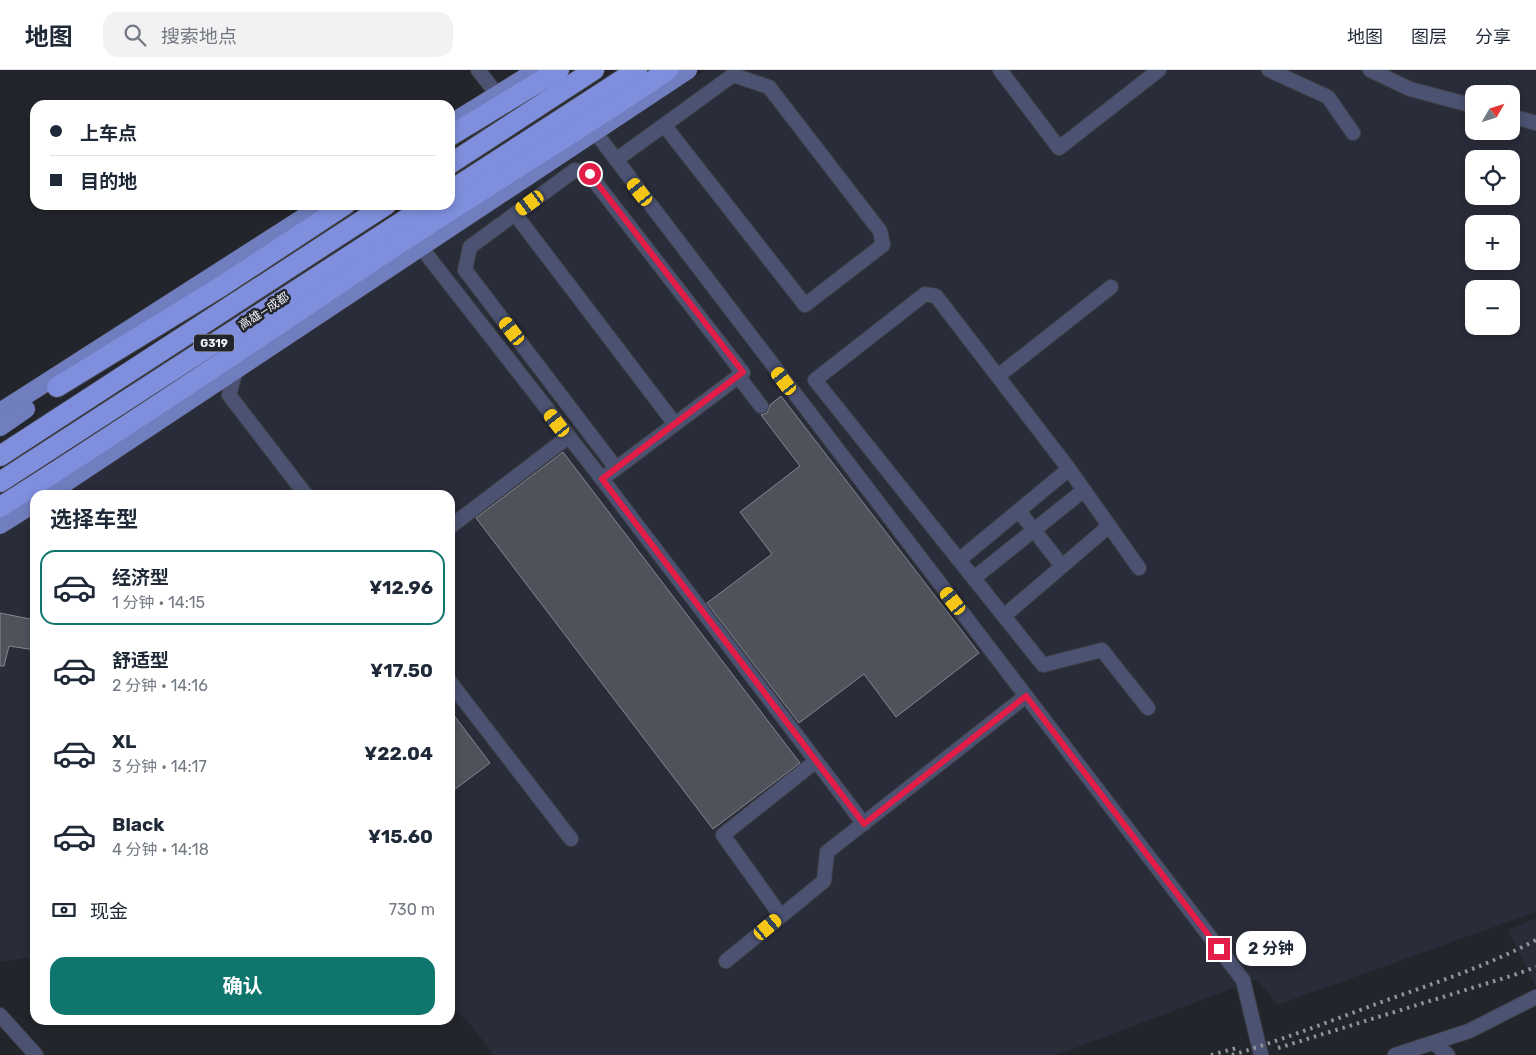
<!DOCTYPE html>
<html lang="zh">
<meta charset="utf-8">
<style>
:root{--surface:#fff;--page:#f2f2f3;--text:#1f2937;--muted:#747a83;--line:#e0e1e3;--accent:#0f766e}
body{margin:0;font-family:Rubik,"Noto Sans SC",sans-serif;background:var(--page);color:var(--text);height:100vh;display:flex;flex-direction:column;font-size:19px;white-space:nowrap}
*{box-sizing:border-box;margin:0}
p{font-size:16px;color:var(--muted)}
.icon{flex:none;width:28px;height:28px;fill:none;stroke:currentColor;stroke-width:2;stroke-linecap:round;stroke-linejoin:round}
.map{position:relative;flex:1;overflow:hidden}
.drawer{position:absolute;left:30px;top:420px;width:425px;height:535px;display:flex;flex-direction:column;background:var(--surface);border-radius:15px;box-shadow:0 2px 8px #0003}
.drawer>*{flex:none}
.banner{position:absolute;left:30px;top:30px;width:425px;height:110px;border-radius:15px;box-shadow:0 2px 8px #0003;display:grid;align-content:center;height:110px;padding:0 20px;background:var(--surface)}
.needle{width:32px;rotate:51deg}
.controls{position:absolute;left:1465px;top:15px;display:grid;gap:10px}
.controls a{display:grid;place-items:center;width:55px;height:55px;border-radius:10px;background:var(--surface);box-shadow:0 2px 8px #0003;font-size:25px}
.end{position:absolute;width:22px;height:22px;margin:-11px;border:6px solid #e11d48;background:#fff;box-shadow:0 0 0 2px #fff}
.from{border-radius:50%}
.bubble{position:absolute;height:35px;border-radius:15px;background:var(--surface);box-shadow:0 2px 8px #0003;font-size:16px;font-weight:700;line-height:35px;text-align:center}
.car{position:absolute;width:15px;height:30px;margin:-15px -8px;border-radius:6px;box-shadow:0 0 4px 1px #0007;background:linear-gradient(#f5c518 24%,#345 0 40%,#f5c518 0 76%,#345 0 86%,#f5c518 0)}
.banner b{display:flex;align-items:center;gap:18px;height:48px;font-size:19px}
.banner b+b{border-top:1px solid var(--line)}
.banner i{width:12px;height:12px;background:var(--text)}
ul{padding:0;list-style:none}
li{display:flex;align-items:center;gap:15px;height:75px;margin:0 10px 8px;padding:0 10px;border:2px solid transparent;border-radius:15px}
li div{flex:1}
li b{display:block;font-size:19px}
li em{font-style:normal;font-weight:700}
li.current{border-color:var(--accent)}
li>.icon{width:45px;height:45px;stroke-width:1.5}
h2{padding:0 20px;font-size:22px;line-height:60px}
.pay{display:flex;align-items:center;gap:12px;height:55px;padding:0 20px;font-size:19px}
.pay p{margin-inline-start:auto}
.cta{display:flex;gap:10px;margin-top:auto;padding:10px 20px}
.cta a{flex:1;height:58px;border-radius:15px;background:var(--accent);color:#fff;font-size:20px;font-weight:700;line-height:58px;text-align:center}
header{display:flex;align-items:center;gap:30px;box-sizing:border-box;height:70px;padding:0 25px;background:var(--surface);border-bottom:1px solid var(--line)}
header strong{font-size:24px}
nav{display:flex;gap:28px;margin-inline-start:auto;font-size:18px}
.search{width:350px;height:45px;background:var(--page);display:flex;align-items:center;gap:12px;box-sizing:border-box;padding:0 18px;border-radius:15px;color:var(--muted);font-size:19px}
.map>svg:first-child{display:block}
.built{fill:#292c39;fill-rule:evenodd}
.building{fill:#50525b;stroke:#858790}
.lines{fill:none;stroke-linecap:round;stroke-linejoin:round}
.minor-casing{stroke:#404248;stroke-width:16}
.major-casing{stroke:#404248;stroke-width:19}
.highway-casing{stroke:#404248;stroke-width:22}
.minor{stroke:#4b5272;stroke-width:14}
.major{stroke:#707ebf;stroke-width:18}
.highway{stroke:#7f8fdd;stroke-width:20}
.rail{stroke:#929399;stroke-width:4;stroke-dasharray:2.5 5;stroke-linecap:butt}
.route{stroke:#e11d48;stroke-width:6}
.labels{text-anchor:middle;stroke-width:5;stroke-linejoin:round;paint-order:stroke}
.shield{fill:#23252c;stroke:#b3b4ba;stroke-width:1}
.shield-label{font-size:11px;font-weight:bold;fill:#f1f2f7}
.street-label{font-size:12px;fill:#f1f2f7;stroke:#23252c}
</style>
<header>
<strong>地图</strong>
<div class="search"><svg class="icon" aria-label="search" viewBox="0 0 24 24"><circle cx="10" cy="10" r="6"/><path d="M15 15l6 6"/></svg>搜索地点</div>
<nav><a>地图</a><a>图层</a><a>分享</a></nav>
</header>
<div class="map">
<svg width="1536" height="985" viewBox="0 0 1536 985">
<rect width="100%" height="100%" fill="#23252c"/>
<g class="built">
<path d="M706,0H1536V842L1277,935L1257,909L1057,985H493L473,957L450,933V425H60ZM1474,24H1511V61H1474ZM1474,89H1511V126H1474ZM1474,154H1511V191H1474ZM1474,219H1511V256H1474Z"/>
<path d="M35,442V886L0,892V464Z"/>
<path d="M1536,848V915H1535L1508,860Z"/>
</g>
<g class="building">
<path d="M781,326L979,583L896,647L864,604L799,653L707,533L772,484L740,442L800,396L761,345L767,343L770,335Z"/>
<path d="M563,382L800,693L713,759L476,448Z"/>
<path d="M0,543L35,550V580L9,576L4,596H0Z"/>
<path d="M450,640L490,693L450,723Z"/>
</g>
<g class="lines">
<g class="minor-casing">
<g id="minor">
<path d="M478,0L497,24"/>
<path d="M1000,0L1059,78L1159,0"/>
<path d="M1269,0L1328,27L1353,63"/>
<path d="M1370,0L1410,19L1474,36"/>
<path d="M1511,46L1536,53"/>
<path d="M595,62L1243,910L1261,985"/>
<path d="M616,90L733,5L769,17L880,161L883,175L805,235L664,55"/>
<path d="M515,144L675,354"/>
<path d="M420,176L602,409L864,754"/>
<path d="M236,300L229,325L306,425"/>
<path d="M738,306L761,336"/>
<path d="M998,306L1111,217"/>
<path d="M602,409L743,303L589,104L575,100L470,177L465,200L616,398"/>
<path d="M1019,441L1062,496"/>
<path d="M450,457L568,367"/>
<path d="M959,490L1069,399"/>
<path d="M1139,498L1069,399L936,226L925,224L815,310L1043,595L1102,580L1148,638"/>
<path d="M974,508L1084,420"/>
<path d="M1004,546L1109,456"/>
<path d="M450,612L571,769"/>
<path d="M781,846L723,765L816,691"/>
<path d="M726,891L824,811L827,782L1026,626"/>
<path d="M0,945L36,985"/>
<path d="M1434,973L1448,985"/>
<path d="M1395,985L1469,961L1536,927"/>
</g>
</g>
<g class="major-casing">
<g id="major">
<path d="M450,54L537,0"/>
<path d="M0,342L323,135"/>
<path d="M0,357L26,339"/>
<path d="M47,425L688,0"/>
<path d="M0,455L35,433"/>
</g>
</g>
<g class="highway-casing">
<g id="highway">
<path d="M450,66L559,0"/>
<path d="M450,94L594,0"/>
<path d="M450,121L637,0"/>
<path d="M57,317L222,216L345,135"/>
<path d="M0,386L386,135"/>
<path d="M0,412L428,135"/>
<path d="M0,437C129,356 255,270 382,185C476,122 574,64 668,0"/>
</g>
</g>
<use href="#minor" class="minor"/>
<use href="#major" class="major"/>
<use href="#highway" class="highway"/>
<g class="rail">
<path d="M1278,978L1514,905L1536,897"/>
<path d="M1211,985L1240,977"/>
<path d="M1232,985C1285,969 1336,949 1387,930C1438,912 1489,895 1536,870"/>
</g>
</g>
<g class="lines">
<path class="route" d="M590,104L743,302L602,409L864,754L1026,626L1219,879"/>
</g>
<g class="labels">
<rect class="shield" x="194" y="264.5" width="40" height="17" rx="4"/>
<g class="shield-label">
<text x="214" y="277">G319</text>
</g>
<g class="street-label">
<text transform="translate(264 241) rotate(-33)" y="4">高雄—成都</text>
</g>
</g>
</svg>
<div class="controls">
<a><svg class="needle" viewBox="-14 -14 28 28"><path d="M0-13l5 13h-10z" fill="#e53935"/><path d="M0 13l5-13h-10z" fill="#747a83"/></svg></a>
<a><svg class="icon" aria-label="locate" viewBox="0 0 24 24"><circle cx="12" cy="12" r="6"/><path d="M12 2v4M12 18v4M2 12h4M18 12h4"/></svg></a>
<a>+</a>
<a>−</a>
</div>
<i class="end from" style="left:590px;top:104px"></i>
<i class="end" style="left:1219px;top:879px"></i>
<div class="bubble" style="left:1236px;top:861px;width:70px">2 分钟</div>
<i class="car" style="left:640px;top:122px;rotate:322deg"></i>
<i class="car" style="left:530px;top:133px;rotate:234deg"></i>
<i class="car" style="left:512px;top:261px;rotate:323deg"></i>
<i class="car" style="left:784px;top:311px;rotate:323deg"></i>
<i class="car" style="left:557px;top:353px;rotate:322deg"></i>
<i class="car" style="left:953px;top:531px;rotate:322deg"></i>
<i class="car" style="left:768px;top:857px;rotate:50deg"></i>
<div class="banner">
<b><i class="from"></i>上车点</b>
<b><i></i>目的地</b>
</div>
<section class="drawer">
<h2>选择车型</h2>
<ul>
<li class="current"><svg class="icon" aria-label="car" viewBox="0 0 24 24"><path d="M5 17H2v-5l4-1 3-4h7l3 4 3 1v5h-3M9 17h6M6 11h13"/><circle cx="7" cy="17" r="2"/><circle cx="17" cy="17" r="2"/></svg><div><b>经济型</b><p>1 分钟 · 14:15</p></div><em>¥12.96</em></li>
<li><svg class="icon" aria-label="car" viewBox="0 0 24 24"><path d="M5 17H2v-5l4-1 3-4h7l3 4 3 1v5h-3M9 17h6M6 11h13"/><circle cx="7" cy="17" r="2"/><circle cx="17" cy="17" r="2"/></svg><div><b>舒适型</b><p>2 分钟 · 14:16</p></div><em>¥17.50</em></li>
<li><svg class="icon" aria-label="car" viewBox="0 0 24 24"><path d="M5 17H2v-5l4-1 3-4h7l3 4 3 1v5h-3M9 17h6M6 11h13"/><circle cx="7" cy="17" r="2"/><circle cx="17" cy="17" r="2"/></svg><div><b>XL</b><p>3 分钟 · 14:17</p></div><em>¥22.04</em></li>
<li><svg class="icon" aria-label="car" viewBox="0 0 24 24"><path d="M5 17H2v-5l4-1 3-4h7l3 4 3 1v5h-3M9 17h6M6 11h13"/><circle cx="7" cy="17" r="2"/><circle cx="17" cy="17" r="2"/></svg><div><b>Black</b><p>4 分钟 · 14:18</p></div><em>¥15.60</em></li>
</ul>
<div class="pay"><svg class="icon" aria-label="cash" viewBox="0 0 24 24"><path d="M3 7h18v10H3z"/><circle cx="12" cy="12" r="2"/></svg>现金<p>730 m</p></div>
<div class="cta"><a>确认</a></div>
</section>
</div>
